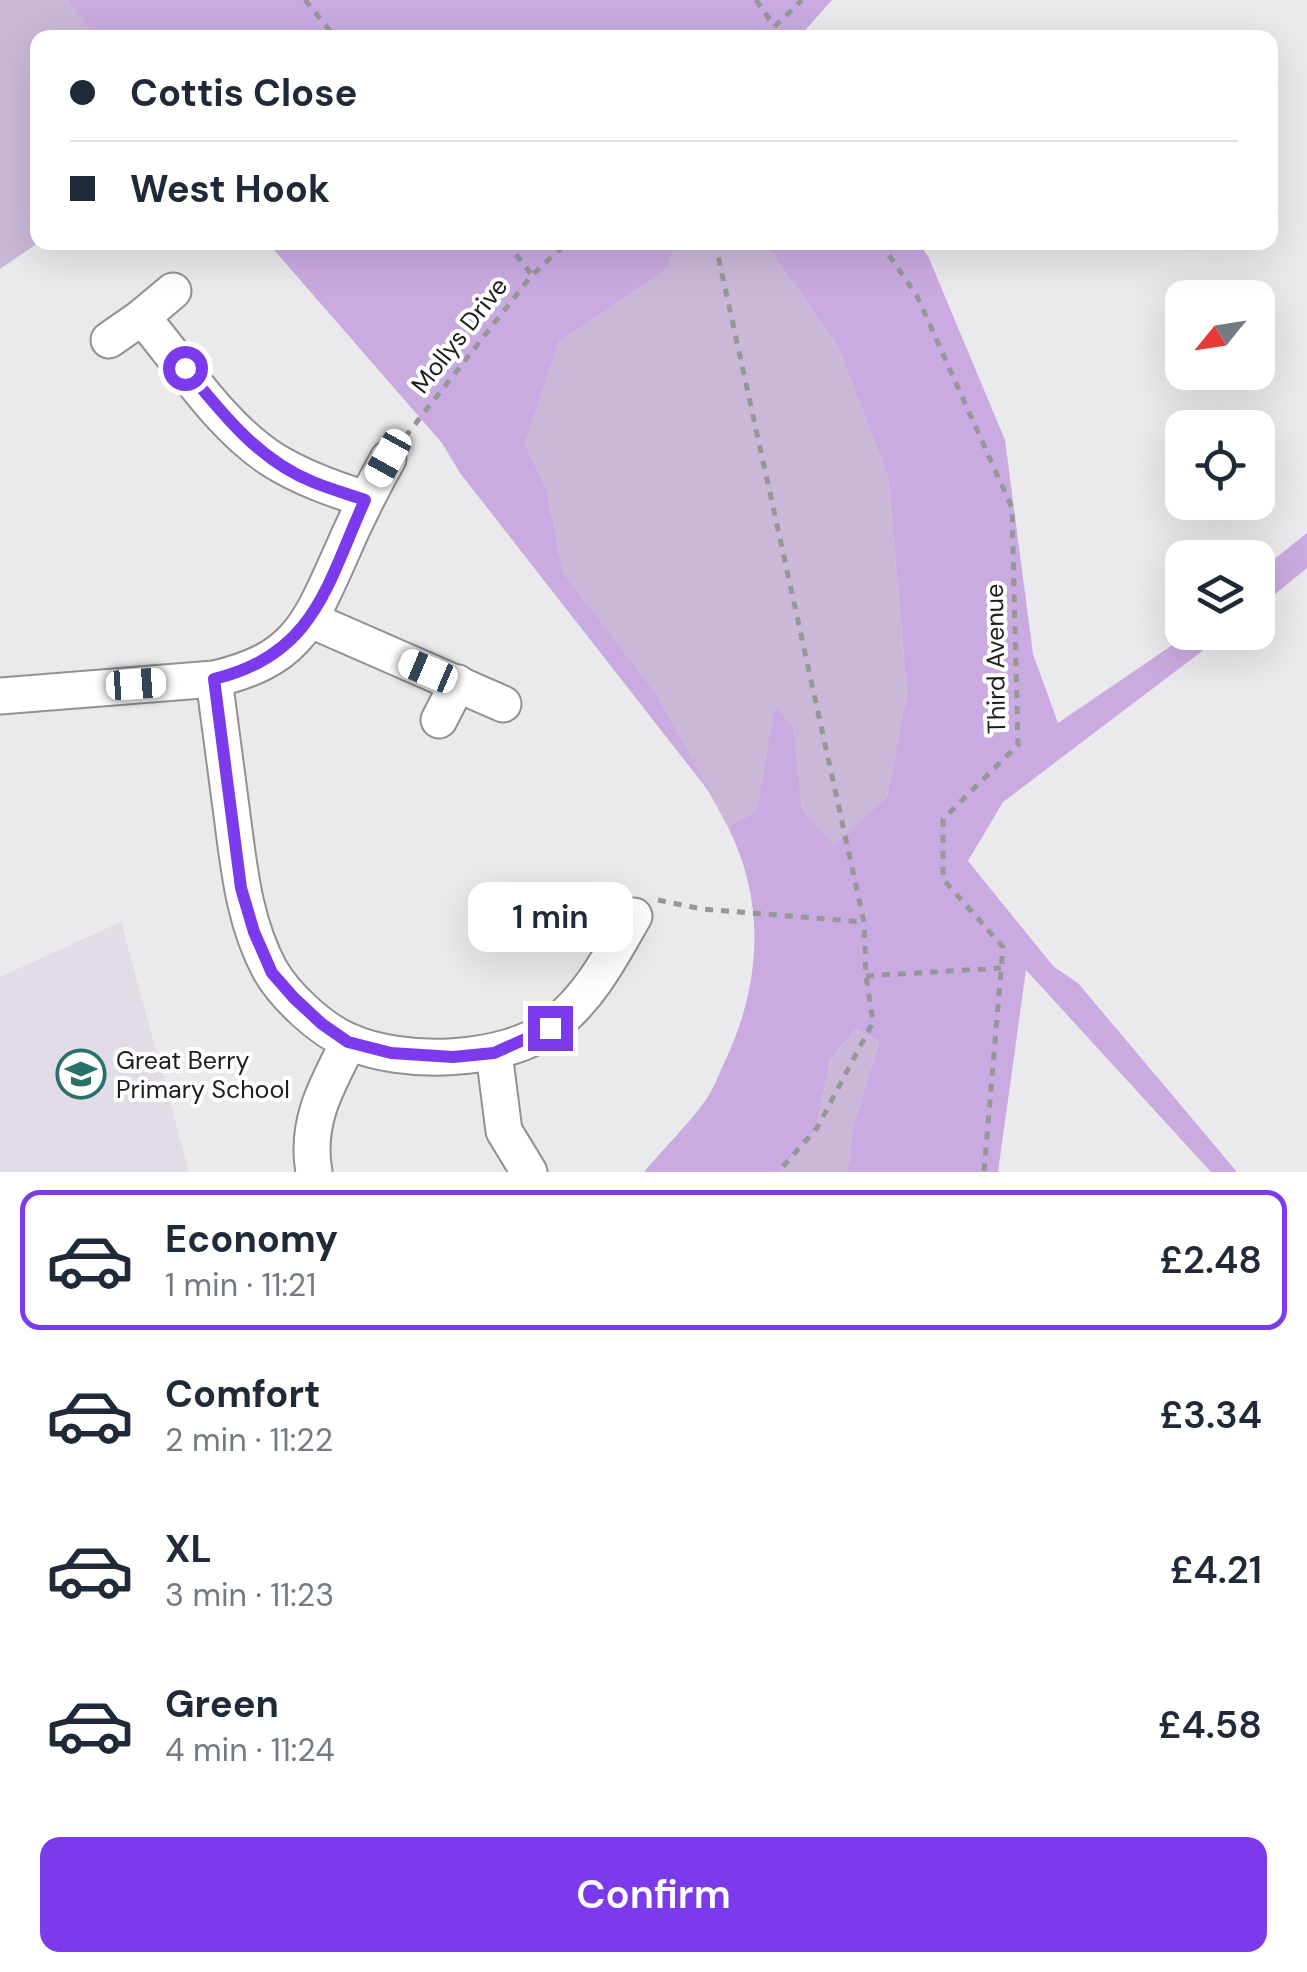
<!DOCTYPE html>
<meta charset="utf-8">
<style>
:root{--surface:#fff;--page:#f2f2f3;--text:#1f2937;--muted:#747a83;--line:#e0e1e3;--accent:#7c3aed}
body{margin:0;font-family:"DM Sans",sans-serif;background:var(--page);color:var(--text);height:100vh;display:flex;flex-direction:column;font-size:38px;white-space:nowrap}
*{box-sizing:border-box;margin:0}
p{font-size:32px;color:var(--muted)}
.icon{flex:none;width:55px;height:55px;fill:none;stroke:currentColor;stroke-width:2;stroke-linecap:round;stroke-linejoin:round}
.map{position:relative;height:1172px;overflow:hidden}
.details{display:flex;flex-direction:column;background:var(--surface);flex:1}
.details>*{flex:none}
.top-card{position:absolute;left:30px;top:30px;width:1248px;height:220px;border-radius:20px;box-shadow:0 10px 40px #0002;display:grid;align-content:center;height:220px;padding:0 40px;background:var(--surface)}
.needle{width:65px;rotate:240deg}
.buttons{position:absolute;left:1165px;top:280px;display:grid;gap:20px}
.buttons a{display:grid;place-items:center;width:110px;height:110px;border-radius:20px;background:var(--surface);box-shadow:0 10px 40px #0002;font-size:50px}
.end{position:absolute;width:45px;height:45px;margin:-22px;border:12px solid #7c3aed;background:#fff;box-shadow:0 0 0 5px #fff}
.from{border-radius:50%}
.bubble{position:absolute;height:70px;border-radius:20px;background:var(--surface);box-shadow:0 10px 40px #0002;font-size:32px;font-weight:600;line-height:70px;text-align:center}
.car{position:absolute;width:30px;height:60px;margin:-30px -15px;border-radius:12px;box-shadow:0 0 8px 2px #0007;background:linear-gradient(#fff 24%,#345 0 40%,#fff 0 76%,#345 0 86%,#fff 0)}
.top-card b{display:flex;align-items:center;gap:35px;height:95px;font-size:38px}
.top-card b+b{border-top:2px solid var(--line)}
.top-card i{width:25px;height:25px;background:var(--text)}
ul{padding:18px 0 0;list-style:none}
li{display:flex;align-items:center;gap:30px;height:140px;margin:0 20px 15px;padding:0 20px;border:5px solid transparent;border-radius:20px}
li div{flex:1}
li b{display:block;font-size:38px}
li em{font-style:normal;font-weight:600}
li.on{border-color:var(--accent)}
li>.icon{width:90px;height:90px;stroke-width:1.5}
.primary-button{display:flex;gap:20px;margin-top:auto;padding:20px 40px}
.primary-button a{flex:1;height:115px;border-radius:20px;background:var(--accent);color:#fff;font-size:40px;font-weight:600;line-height:115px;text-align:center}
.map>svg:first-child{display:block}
.built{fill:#e1dce6}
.green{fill:#cbb8d9}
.forest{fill:#caabe1}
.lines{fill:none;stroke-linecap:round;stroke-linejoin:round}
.minor-casing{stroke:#919092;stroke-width:39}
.path{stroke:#979698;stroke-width:5;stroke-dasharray:8 8;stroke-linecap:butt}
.minor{stroke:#fff;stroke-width:35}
.route{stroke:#7c3aed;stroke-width:12}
.labels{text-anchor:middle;stroke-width:8;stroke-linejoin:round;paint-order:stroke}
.street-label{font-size:25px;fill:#1e1d1e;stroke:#fff}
.poi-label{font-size:25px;fill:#1e1d1e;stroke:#fff;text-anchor:start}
</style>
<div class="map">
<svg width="1307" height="1172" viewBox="0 0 1307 1172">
<rect width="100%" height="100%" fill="#eae9eb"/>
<path class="built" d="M121,922L189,1172H0V977Z"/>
<g class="green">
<path d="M0,0H67L97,37L38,38V243L0,269Z"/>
<path d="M675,243H765L837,345L888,477L907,692L887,797L834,846L802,809L794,727L775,708L756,811L728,827L655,694L563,572L547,490L525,444L559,342L669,268Z"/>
<path d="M856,1029L879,1041L853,1127L847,1172H778L817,1128L830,1060Z"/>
</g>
<g class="forest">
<path d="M67,0H832L799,37L97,38Z"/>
<path d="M268,243H675L669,268L559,342L525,444L547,490L563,572L655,693L714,798L460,473L442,443Z"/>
<path d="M765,243H918L928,256L1005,440L1033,654L1058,723L1190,633H1226L1003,802L968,861L1054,967L1078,983L1237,1172H1211L1026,970L998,1172H847L853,1127L879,1041L856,1029L830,1060L817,1128L778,1172H644C664,1148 687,1126 705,1101C714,1089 719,1073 726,1059C761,984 766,903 728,827L756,811L775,707L794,727L802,809L834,845L887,797L907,692L888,477L837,345Z"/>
<path d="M1307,533V568L1258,608V572Z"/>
</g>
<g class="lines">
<g class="minor-casing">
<g id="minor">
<path d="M173,291L142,317C182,364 220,426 273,460C302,478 333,489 365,499"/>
<path d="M109,340L142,317"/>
<path d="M311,620L503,704"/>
<path d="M214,679C220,724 226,770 232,815C239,868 244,922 270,970C285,996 320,1029 348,1041C402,1066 506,1063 554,1025C591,996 611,956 634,916"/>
<path d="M0,696L214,679C296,660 308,627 340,556C354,523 370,491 388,459"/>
<path d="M439,720L458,683"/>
<path d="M494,1053L504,1131L529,1172"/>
<path d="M314,1172C305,1122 327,1085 349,1042"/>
</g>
</g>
<g class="path">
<path d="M305,0L336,38"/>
<path d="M756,0L774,26"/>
<path d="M763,38L802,0"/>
<path d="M506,242L532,275"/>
<path d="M715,242L864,922L866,976L873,1022L817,1128L778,1172"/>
<path d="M880,242L917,296L1012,508L1018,745L943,819V879L1003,947L984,1172"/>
<path d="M405,437L532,275L568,242"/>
<path d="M658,900L702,909L864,922"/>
<path d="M866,976L1001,968"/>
</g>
<use href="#minor" class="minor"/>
</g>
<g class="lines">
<path class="route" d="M185,368C221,412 258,460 313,482C330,489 348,494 365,500C327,584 315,655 214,679L241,888L254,932L272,973L294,998L322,1024L348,1042L391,1053L453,1057L494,1053L550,1028"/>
</g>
<defs>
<g id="school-ring" transform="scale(2.5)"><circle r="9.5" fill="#fff" stroke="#287068" stroke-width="1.5"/><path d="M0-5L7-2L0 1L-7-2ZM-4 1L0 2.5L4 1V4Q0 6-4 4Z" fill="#287068"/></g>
</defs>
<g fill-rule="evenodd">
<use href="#school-ring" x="81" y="1074"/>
</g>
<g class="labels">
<g class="street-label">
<text transform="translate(459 335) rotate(-52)" y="9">Mollys Drive</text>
<text transform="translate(995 659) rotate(-91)" y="9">Third Avenue</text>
</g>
<g class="poi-label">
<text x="116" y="1069">Great Berry<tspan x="116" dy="29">Primary School</tspan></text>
</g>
</g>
</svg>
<div class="buttons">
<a><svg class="needle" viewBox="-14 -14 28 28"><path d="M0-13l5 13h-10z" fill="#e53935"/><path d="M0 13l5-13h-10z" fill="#747a83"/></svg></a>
<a><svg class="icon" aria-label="locate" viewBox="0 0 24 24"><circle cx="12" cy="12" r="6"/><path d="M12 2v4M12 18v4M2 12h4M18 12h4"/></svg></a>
<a><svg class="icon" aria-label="layers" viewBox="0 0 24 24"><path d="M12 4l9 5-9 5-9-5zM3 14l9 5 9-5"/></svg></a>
</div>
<i class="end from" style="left:185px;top:368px"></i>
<i class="end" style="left:550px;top:1028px"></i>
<div class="bubble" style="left:468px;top:882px;width:165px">1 min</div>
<i class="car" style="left:388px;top:458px;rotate:209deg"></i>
<i class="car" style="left:428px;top:671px;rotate:293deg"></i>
<i class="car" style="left:136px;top:684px;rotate:86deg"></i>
<div class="top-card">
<b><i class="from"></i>Cottis Close</b>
<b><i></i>West Hook</b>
</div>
</div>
<section class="details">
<ul>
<li class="on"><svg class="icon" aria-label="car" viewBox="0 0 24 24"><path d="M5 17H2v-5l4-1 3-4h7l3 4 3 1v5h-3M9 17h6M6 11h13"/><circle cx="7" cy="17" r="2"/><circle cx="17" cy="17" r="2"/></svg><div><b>Economy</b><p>1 min · 11:21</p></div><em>£2.48</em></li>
<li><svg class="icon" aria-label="car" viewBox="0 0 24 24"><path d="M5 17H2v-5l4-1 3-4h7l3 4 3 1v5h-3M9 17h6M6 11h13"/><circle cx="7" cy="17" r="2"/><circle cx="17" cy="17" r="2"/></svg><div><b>Comfort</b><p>2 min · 11:22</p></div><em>£3.34</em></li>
<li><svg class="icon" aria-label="car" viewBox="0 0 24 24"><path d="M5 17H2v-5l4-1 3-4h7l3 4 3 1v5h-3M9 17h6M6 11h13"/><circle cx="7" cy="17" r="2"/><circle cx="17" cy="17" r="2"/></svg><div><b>XL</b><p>3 min · 11:23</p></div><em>£4.21</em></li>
<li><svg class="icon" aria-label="car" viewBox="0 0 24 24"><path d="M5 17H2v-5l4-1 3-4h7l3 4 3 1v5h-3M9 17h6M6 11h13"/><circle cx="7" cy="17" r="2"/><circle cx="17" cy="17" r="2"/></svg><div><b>Green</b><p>4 min · 11:24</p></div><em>£4.58</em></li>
</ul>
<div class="primary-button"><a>Confirm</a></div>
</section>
